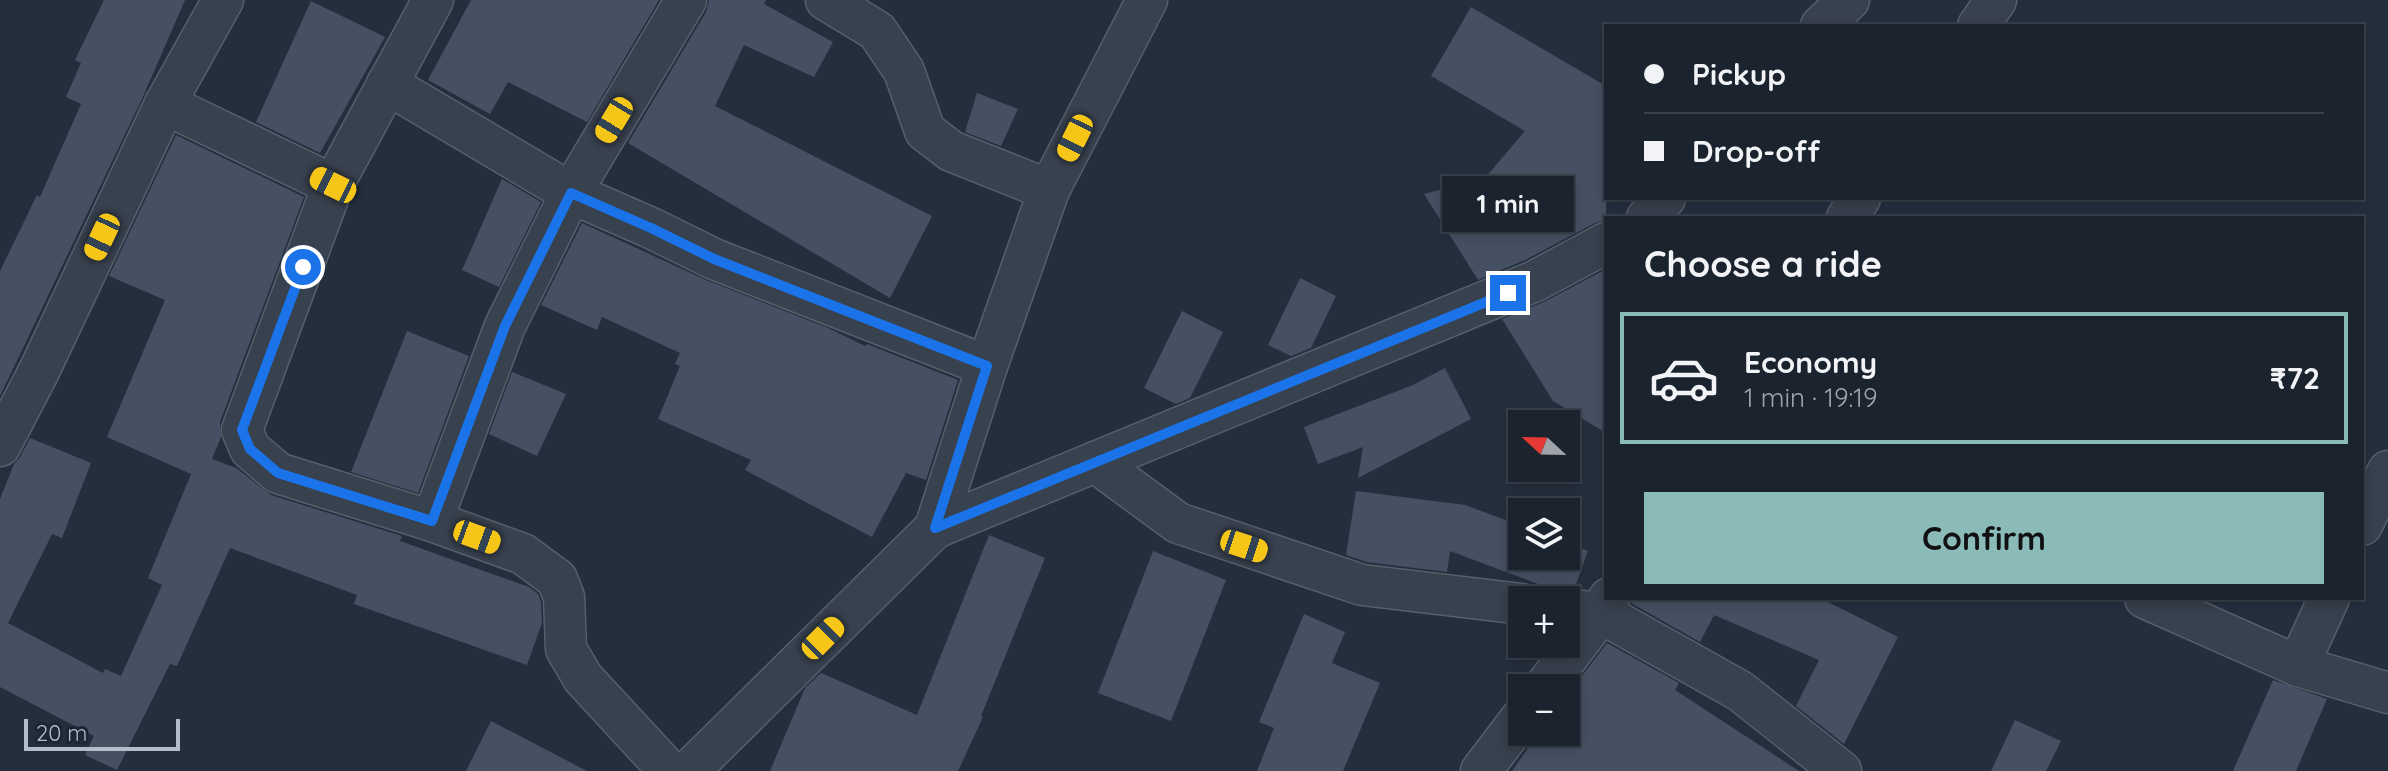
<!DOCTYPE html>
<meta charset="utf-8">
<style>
:root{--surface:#1b232e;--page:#282f3a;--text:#f1f3f6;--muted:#a0a4aa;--line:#39404a;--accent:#8bbbb9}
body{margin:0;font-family:Quicksand,sans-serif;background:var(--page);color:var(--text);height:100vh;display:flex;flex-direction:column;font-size:30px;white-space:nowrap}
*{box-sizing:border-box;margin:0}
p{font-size:26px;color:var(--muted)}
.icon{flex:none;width:44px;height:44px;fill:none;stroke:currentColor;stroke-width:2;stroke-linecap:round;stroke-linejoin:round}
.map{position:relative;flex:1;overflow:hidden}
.panel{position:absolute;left:1604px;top:216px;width:760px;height:384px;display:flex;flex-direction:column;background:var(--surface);border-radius:0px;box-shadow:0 4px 12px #0003,0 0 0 2px var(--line)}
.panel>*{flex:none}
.hud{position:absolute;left:1604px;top:24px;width:760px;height:176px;border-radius:0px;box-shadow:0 4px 12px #0003,0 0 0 2px var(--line);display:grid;align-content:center;height:176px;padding:0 40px;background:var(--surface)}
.needle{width:52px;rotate:292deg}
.controls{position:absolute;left:1508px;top:410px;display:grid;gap:16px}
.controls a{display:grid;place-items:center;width:72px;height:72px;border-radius:0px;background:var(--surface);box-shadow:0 4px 12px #0003,0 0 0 2px var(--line);font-size:40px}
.scale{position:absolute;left:24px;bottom:20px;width:156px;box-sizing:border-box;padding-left:8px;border:4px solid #b4bcc9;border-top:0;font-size:22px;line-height:28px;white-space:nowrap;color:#b4bcc9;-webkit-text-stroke:6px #1d2633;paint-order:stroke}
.end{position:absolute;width:36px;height:36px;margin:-18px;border:10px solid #1a73e8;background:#fff;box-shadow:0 0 0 4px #fff}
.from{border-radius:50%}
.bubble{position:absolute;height:56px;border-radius:0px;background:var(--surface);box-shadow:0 4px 12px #0003,0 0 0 2px var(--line);font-size:26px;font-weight:700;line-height:56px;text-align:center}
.car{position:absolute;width:24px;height:48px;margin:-24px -12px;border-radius:10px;box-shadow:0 0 6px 2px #0007;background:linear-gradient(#f5c518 24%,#345 0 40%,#f5c518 0 76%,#345 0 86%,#f5c518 0)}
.hud b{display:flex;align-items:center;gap:28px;height:76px;font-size:30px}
.hud b+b{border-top:2px solid var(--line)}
.hud i{width:20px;height:20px;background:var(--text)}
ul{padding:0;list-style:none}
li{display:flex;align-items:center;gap:24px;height:132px;margin:0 16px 12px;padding:0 24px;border:4px solid transparent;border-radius:0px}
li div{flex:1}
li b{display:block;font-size:30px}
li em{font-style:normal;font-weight:700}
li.selected{border-color:var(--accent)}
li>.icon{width:72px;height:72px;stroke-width:1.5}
h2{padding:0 40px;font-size:36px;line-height:96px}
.action{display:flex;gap:16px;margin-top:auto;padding:16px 40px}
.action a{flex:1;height:92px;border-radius:0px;background:var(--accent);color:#111;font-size:32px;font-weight:700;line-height:92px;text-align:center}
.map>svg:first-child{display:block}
.building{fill:#455162}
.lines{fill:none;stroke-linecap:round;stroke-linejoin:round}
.street-casing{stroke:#565f6c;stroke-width:43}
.street{stroke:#38414e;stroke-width:40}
.route{stroke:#1a73e8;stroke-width:10}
</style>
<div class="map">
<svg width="2388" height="771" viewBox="0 0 2388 771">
<rect width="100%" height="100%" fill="#242f3e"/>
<g class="building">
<path d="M104,0H185L142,99L0,396V271L37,195L40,197L81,104L66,97L81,63L75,60Z"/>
<path d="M471,0H659L587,122L508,82L490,114L428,80Z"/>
<path d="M709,0H766L764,4L833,42L814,77L744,45L715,106L932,216L890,298L628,143L706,12Z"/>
<path d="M311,1L385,37L320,153L256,122Z"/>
<path d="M1471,7L1606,86V220L1595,223L1525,260L1478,280L1424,194L1485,178L1525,131L1431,76Z"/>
<path d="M977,93L1018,109L1001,146L965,132Z"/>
<path d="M176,135L304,197L220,422L221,437L212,459L236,468L271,495L402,536L400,541L529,587L538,594L541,602L542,623L527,665L354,604L357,595L230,548L177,666L170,664L117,770L85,755L94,736L0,687V499L14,464L20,457L30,438L91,463L62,538L52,534L8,623L103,673L105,669L121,676L162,585L148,578L191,474L107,437L165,300L109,276Z"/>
<path d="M502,179L541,202L499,287L462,270Z"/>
<path d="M582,223L706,280L828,328L865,346L867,344L958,380L926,480L906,473L872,537L745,470L751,460L658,419L680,366L675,364L680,353L602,317L597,330L541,305Z"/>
<path d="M1606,269V433L1553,401L1502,319L1546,301Z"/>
<path d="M1300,278L1336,296L1311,348L1291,356L1268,345Z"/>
<path d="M1182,311L1223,332L1190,398L1176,404L1144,388Z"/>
<path d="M407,331L469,356L418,493L351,472Z"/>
<path d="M1445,368L1471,419L1358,478L1363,447L1318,464L1304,427L1413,385Z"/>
<path d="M512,372L566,394L537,456L489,434Z"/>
<path d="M1356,491L1465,505L1522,526V556H1566V542L1588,551L1575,587L1558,588L1554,590L1450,551L1447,572L1367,562L1346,555Z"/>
<path d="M989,535L1045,558L981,716L983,717L958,771H770L805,688L821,673L917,715Z"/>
<path d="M1153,551L1226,580L1171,721L1098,693Z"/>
<path d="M1632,598H1820L1898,637L1844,744L1796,706L1819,660L1714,615L1700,642L1631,603Z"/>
<path d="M1304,614L1345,632L1332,663L1380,683L1343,771H1257L1274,728L1259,722Z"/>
<path d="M1607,643L1679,683L1675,690L1799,771H1512L1539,732H1566V697Z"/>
<path d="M2273,680L2327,699L2296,771H2233Z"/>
<path d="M2015,720L2061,741L2046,771H1991Z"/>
<path d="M491,721L587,771H466Z"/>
</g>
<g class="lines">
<g class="street-casing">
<g id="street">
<path d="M433,0L333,185L242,430L250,449L278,473L432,521L523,554L557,579L564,597L566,649L583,678L669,771"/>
<path d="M826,0L877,31L904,71L925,131L951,151L1049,190"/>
<path d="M1821,26L1849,0"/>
<path d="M1978,26L1996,0"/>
<path d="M387,84L571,193L651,228L714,259L987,366"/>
<path d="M165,104L333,185"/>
<path d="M1647,218L1665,198"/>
<path d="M1847,218L1860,198"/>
<path d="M0,446L39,371L165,104L223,0"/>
<path d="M1095,462L1178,523L1362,585L1522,604"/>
<path d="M432,521L505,326L571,193L686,0"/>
<path d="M2362,525L2388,471"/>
<path d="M935,528L987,366L1049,190L1147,0"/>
<path d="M2145,598L2298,666L2388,693"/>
<path d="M1566,609L1601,613L1740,691L1841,771"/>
<path d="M2298,666L2329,598"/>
<path d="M1544,688L1601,613L1609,598"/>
<path d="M689,771L935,528L1535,281L1606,243"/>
<path d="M1481,771L1522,717"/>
</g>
</g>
<use href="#street" class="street"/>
</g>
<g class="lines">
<path class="route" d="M303,267L242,430L250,449L278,473L432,521L505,326L571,193L651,228L714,259L987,366L935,528L1508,293"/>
</g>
</svg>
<div class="controls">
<a><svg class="needle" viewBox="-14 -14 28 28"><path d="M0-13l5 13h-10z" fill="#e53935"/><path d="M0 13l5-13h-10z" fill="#a0a4aa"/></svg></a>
<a><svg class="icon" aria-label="layers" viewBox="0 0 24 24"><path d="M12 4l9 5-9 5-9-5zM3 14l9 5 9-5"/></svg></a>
<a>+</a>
<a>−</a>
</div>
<div class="scale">20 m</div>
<i class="end from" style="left:303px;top:267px"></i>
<i class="end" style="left:1508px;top:293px"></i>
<div class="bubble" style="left:1442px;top:176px;width:132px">1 min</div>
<i class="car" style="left:614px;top:120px;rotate:211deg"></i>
<i class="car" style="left:1075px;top:138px;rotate:206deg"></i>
<i class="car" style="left:333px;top:185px;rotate:296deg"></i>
<i class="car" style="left:102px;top:237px;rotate:205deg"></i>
<i class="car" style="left:477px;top:537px;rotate:110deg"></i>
<i class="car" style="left:1244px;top:546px;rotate:108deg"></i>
<i class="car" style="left:823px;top:638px;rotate:45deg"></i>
<div class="hud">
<b><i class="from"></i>Pickup</b>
<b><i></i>Drop-off</b>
</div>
<section class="panel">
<h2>Choose a ride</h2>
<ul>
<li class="selected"><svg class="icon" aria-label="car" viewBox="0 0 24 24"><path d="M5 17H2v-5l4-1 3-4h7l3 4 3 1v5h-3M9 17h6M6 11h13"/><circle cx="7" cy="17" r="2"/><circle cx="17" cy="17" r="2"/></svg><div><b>Economy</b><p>1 min · 19:19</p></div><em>₹72</em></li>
</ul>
<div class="action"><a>Confirm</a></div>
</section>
</div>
